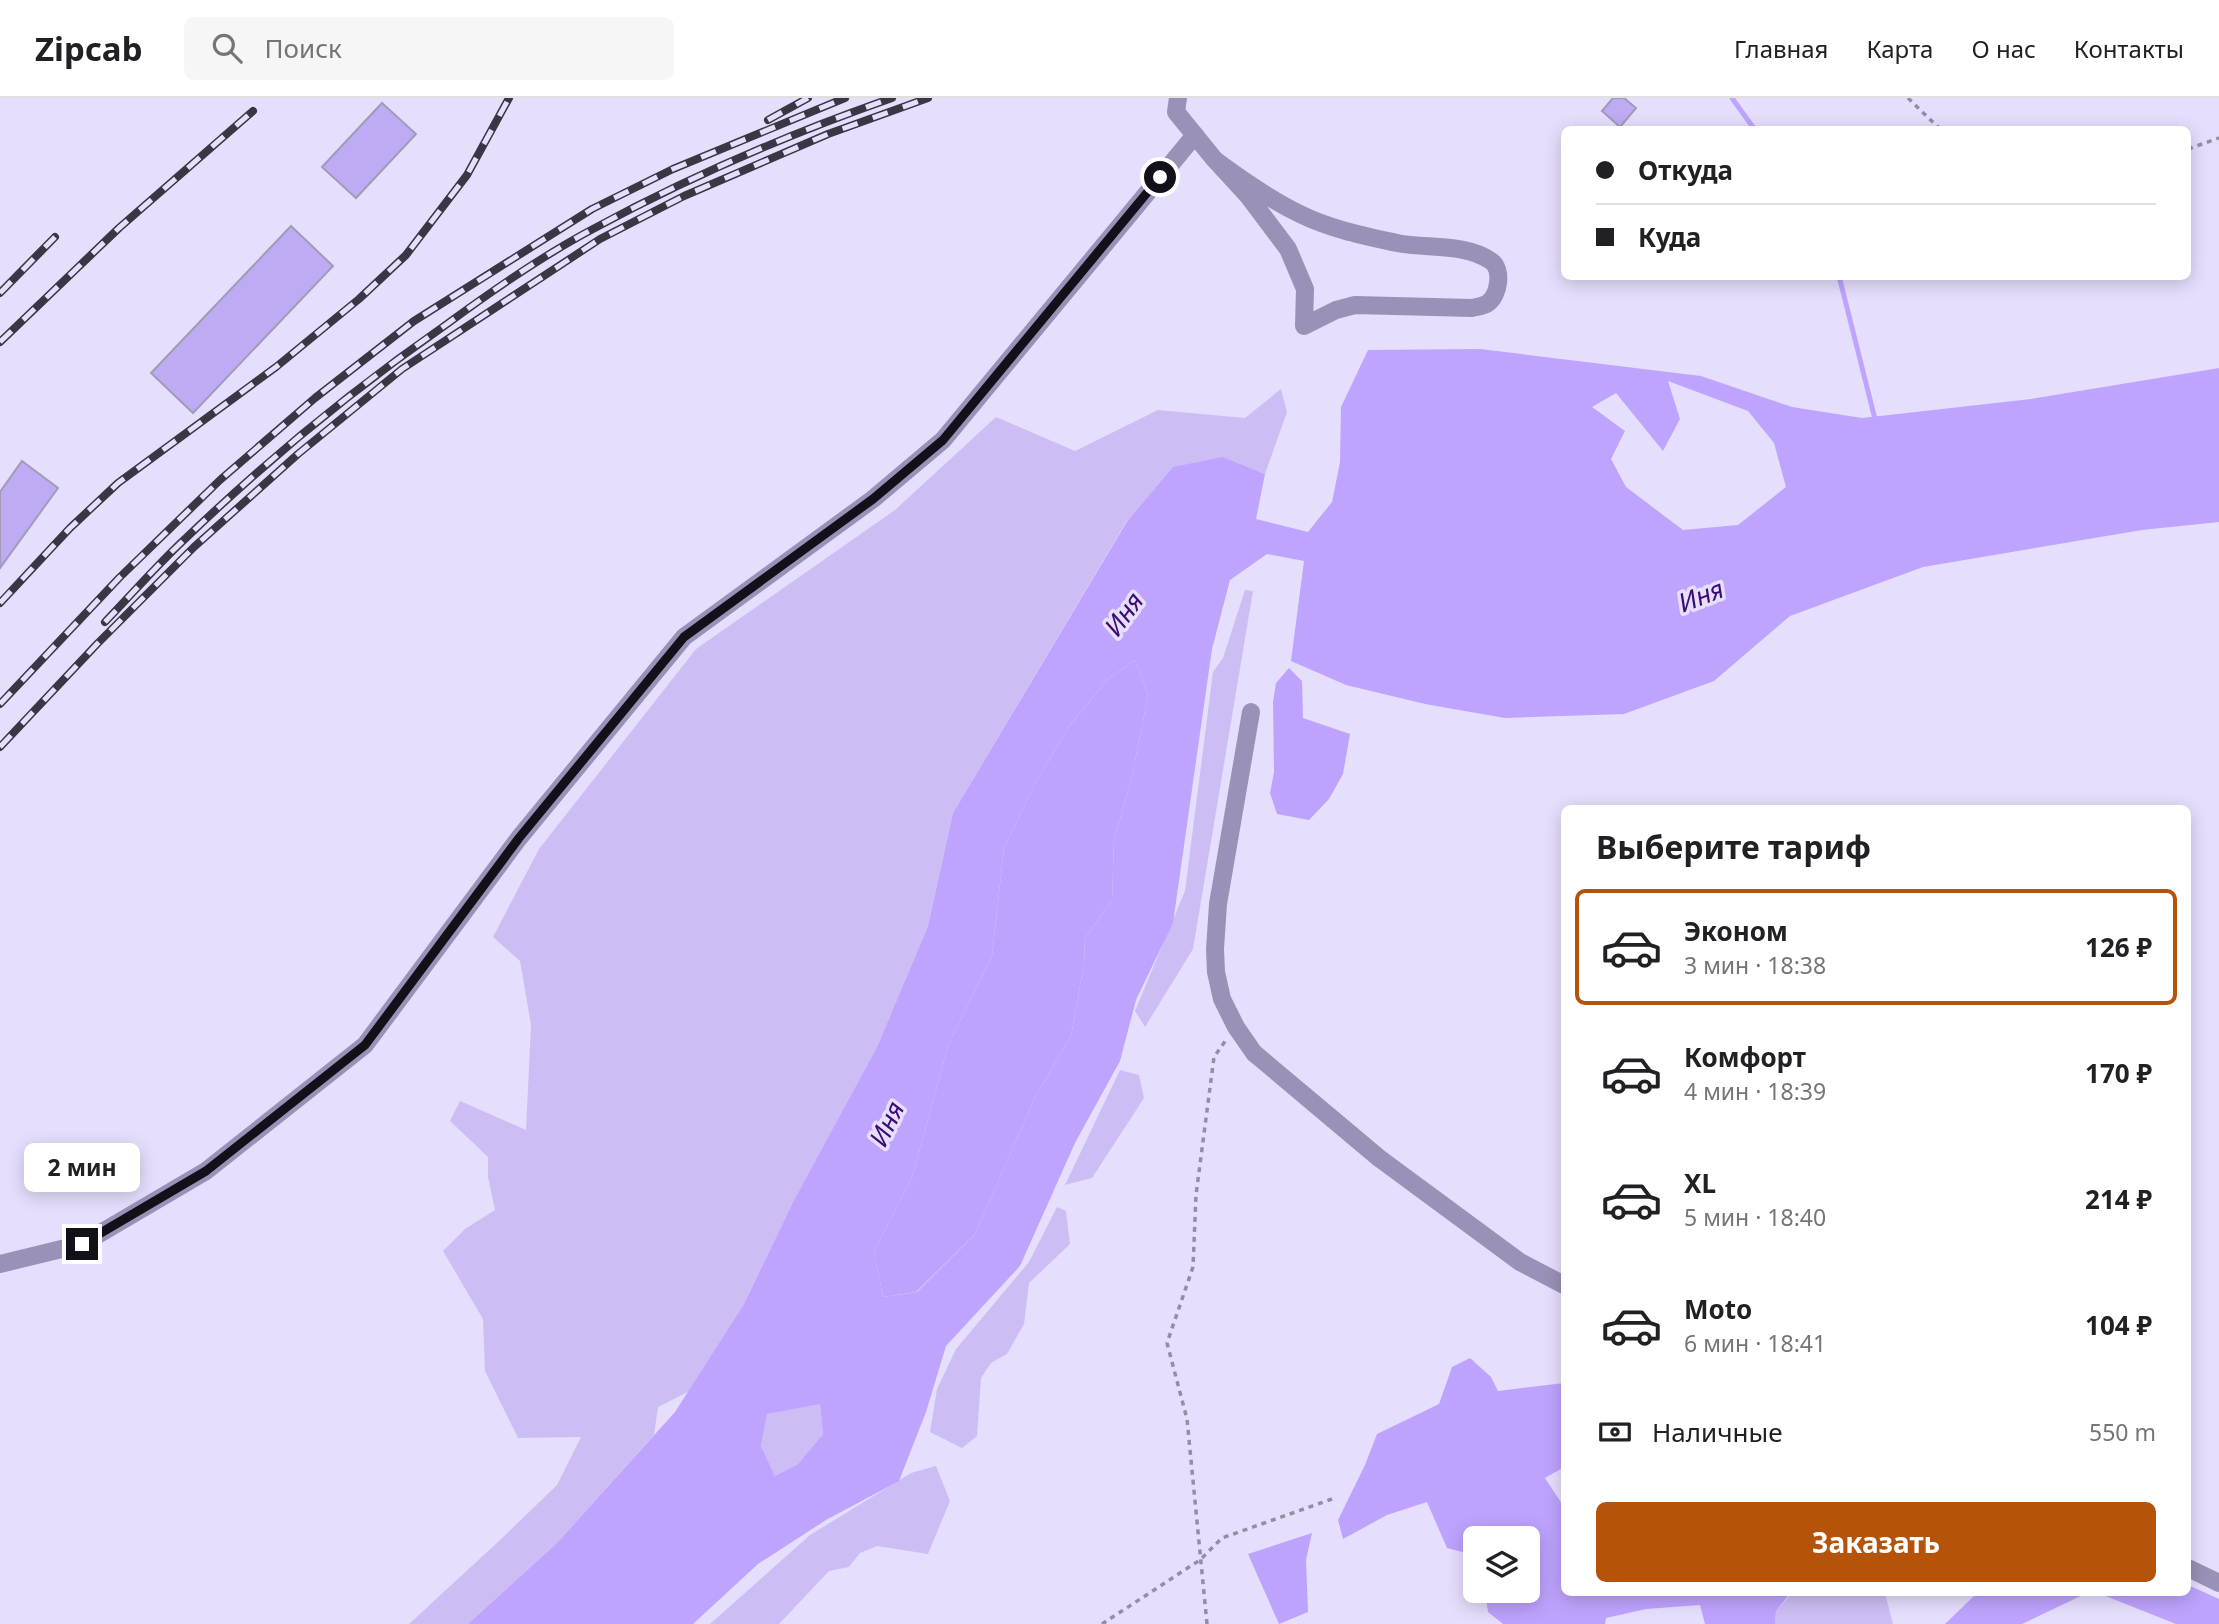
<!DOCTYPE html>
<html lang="ru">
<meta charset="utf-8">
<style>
:root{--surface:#fff;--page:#f6f6f6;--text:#202124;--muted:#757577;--line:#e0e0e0;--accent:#b45309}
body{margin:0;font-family:"Noto Sans",sans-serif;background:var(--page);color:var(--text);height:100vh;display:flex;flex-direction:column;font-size:26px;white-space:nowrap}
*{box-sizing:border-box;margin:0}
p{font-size:23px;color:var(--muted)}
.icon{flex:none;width:38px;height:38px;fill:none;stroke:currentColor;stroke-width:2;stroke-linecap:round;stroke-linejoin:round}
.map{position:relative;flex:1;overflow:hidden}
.sheet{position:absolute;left:1561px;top:707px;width:630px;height:791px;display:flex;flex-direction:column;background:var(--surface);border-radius:10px;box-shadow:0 4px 18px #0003}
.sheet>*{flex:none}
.hud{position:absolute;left:1561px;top:28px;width:630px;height:154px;border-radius:10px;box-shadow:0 4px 18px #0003;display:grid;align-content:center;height:154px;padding:0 35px;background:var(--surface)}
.tools{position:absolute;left:1463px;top:1428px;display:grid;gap:14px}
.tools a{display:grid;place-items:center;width:77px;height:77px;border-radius:10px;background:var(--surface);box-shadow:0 4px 18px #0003;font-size:35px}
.end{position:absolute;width:32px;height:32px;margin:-16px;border:9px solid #13101a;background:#fff;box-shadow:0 0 0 4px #fff}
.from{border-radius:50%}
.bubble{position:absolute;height:49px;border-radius:10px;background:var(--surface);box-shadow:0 4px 18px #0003;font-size:23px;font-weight:700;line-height:49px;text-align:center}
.hud b{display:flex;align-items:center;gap:24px;height:66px;font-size:26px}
.hud b+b{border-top:2px solid var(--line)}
.hud i{width:18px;height:18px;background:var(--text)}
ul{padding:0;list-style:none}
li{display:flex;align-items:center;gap:21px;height:116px;margin:0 14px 10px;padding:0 21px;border:4px solid transparent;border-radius:10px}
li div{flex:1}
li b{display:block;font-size:26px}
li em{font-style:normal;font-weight:700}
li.active{border-color:var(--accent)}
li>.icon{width:63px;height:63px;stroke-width:1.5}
h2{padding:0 35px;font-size:32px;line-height:84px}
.pay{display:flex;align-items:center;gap:18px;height:77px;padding:0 35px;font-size:26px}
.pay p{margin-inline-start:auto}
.action{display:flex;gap:14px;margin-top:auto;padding:14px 35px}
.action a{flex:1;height:80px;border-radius:10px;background:var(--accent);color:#fff;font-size:28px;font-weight:700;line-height:80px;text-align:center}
header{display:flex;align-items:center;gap:42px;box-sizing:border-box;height:98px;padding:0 35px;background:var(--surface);border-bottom:2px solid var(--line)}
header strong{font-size:33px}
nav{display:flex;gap:38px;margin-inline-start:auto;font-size:24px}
.search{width:490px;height:63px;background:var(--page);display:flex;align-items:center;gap:18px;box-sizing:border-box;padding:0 24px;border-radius:10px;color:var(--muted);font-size:26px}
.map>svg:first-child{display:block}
.green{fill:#ccbef5}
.forest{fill:#bea3fe}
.water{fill:#bea4ff;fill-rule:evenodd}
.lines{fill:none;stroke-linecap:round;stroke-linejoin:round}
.stream{stroke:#bea4ff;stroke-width:5}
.building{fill:#bfabf3;stroke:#a29bb8;stroke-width:2}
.path{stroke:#948ea5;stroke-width:3.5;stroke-dasharray:5 5;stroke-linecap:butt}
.street{stroke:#9b91b8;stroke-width:18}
.rail-casing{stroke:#3a3644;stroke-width:8}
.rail{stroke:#e6defd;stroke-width:5;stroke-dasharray:16;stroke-linecap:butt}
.route{stroke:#13101a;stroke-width:9}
.labels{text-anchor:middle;stroke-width:7;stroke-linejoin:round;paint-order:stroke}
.water-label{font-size:26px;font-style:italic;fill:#3d0b76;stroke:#e6defd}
</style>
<header>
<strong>Zipcab</strong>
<div class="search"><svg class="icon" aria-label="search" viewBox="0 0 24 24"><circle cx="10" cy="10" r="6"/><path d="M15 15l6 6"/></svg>Поиск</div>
<nav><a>Главная</a><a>Карта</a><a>О нас</a><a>Контакты</a></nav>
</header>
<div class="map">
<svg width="2219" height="1526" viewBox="0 0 2219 1526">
<rect width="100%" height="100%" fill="#e6defd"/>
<g class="green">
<path d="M1281,291L1287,314L1265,376L1223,359L1126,424L953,715L928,828L877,949L794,1102L744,1206L688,1294L658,1309L654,1337L557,1445L468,1526H409L498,1444L557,1387L581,1339L518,1340L485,1273L483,1221L443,1153L465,1131L495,1112L488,1079V1059L450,1023L460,1003L526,1032L531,927L520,863L493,839L539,751L696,551L895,412L996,319L1075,353L1158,312L1245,320Z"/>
<path d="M1245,492L1253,493L1193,851L1145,929L1135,913L1185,793L1213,574L1223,560Z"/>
<path d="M1120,972L1139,977L1144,1000L1092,1080L1065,1087Z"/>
<path d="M1057,1109L1066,1113L1070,1146L1029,1185L1024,1226L1007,1256L991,1265L981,1280L977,1338L962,1350L930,1334L937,1291L956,1251L1029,1164Z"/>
<path d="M820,1305L823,1336L798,1366L775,1378L761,1348L767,1316Z"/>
<path d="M936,1368L950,1403L928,1456L877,1448L860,1455L849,1469L829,1473L779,1526H710L810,1437L911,1375Z"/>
<path d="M1793,1494L1885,1495L1893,1526H1775L1776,1513Z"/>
</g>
<g class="forest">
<path d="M1135,562L1148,598L1131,682L1114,742L1112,802L1085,840L1084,866L1071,938L1035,999L975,1136L916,1194L883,1199L874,1154L913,1077L948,948L992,858L1004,750L1037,682L1070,627L1108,581Z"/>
<path d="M1289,570L1302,583L1303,620L1350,636L1343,676L1329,701L1309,722L1277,716L1270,695L1274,674L1273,604L1276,585Z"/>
<path d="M1470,1260L1491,1279L1498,1293L1564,1285V1369L1545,1380L1564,1409V1494L1790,1495L1776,1513L1775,1526H1705L1700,1507L1646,1511L1606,1520L1605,1526H1503L1488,1514L1485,1493H1528V1440H1475V1457L1447,1450L1427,1404L1387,1417L1343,1441L1338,1422L1365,1367L1377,1336L1439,1306L1452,1269Z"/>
<path d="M1312,1435L1306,1462L1308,1514L1279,1526L1248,1456Z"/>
<path d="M2188,1487L2219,1501V1526H2176L2098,1495L2188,1494Z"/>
<path d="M1975,1495H2087L2022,1526H1945L1976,1496Z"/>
</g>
<path class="water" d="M1480,251L1701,278L1792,309L1862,320L2031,301L2219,270V424L2142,432L1923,469L1790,518L1714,583L1624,616L1505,620L1425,606L1346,587L1291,563L1304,463L1267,456L1230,482L1212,551L1173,825L1136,902L1120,963L1075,1045L1020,1168L946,1248L926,1314L899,1383L826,1422L758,1466L693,1526H468L557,1445L675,1314L744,1206L794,1102L877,949L928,828L953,715L1126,425L1173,369L1223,359L1265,376L1256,421L1308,434L1332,404L1340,364L1341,309L1368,252ZM1668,283L1748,313L1774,345L1786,389L1738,427L1683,432L1626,389L1611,361L1625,333L1592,309L1616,295L1663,353L1680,321ZM1135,562L1148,598L1131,682L1114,742L1112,802L1085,840L1084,866L1071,938L1035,999L975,1136L917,1194L883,1199L874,1154L913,1077L948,948L992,858L1004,750L1037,682L1070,627L1108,581ZM820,1306L823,1336L798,1366L775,1378L761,1348L767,1316Z"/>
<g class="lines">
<g class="stream">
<path d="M1732,0L1755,32"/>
<path d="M1839,178L1876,325"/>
</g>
</g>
<g class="building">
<path d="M1613,0H1624L1636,10L1620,29L1602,13Z"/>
<path d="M382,5L416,36L356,100L322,69Z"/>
<path d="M291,128L333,168L193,315L151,275Z"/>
<path d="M22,363L58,390L0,470V394Z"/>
</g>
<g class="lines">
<g class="path">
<path d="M1908,0L1941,32"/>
<path d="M2188,51L2219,40"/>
<path d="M1102,1526L1200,1462L1222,1440L1332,1401"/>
<path d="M1207,1526L1187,1321L1167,1245L1193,1169L1196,1097L1214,959L1226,942"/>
</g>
<g class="street">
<path d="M1178,0L1176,14L1215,62L1249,99L1288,151L1305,191L1304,228L1336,212L1355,207L1472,210C1476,209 1484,208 1488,205C1499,197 1503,171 1491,163C1465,145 1427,151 1397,145C1365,138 1330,131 1300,116C1269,101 1242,82 1215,62"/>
<path d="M1251,614L1218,806L1215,851L1216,874L1222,901L1236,929L1254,955L1379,1060L1520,1164L1564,1187"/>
<path d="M0,1166L82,1146L206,1073L365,947L519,740L684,539L873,401L943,342L1195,37"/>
<path d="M2188,1470L2219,1485"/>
</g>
<g class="rail-casing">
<g id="rail">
<path d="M768,22L808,0"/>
<path d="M0,195L55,139"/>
<path d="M0,244L119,130L253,13"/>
<path d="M0,505L70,430L118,385L276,269L359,201L406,157L467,77L509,0"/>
<path d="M105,524C132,496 158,466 186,440C267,362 355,290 447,226C493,192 542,158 593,131C689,79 789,36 892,0"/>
<path d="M0,606L119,480L220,382L315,300L414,223L592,111L673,71L845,0"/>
<path d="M0,649L98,545L194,449L298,356L402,271L600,141L684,98L828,36L928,0"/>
</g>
</g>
<use href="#rail" class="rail"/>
</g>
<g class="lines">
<path class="route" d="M82,1146L206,1073L365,947L519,740L684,539L873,401L943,342L1160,79"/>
</g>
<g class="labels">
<g class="water-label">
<text transform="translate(1701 498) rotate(-21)" y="9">Иня</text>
<text transform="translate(1124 516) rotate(-54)" y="9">Иня</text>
<text transform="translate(887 1026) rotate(-64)" y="9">Иня</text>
</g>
</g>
</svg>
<div class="tools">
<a><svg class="icon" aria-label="layers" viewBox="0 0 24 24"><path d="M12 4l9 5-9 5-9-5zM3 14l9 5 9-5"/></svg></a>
</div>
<i class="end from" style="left:1160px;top:79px"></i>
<i class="end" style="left:82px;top:1146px"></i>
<div class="bubble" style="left:24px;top:1045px;width:116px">2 мин</div>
<div class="hud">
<b><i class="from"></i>Откуда</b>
<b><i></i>Куда</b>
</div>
<section class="sheet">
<h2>Выберите тариф</h2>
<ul>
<li class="active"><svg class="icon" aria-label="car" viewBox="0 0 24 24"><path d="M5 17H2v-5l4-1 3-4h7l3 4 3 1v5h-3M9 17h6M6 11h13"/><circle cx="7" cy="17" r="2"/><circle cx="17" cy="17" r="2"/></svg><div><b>Эконом</b><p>3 мин · 18:38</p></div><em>126 ₽</em></li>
<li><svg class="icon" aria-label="car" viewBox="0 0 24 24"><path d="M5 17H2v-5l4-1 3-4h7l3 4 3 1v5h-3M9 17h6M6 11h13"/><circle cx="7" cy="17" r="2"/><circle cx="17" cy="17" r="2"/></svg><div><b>Комфорт</b><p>4 мин · 18:39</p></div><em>170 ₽</em></li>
<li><svg class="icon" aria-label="car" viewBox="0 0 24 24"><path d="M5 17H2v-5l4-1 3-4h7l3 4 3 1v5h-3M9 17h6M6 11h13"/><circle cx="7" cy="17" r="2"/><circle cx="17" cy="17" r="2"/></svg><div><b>XL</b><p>5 мин · 18:40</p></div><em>214 ₽</em></li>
<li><svg class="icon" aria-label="car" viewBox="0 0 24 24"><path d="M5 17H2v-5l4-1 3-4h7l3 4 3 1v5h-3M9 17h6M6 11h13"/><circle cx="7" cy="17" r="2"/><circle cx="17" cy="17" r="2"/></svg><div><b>Moto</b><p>6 мин · 18:41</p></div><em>104 ₽</em></li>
</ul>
<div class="pay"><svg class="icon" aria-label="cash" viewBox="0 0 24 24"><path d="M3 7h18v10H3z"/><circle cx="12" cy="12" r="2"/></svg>Наличные<p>550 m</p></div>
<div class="action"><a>Заказать</a></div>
</section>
</div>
